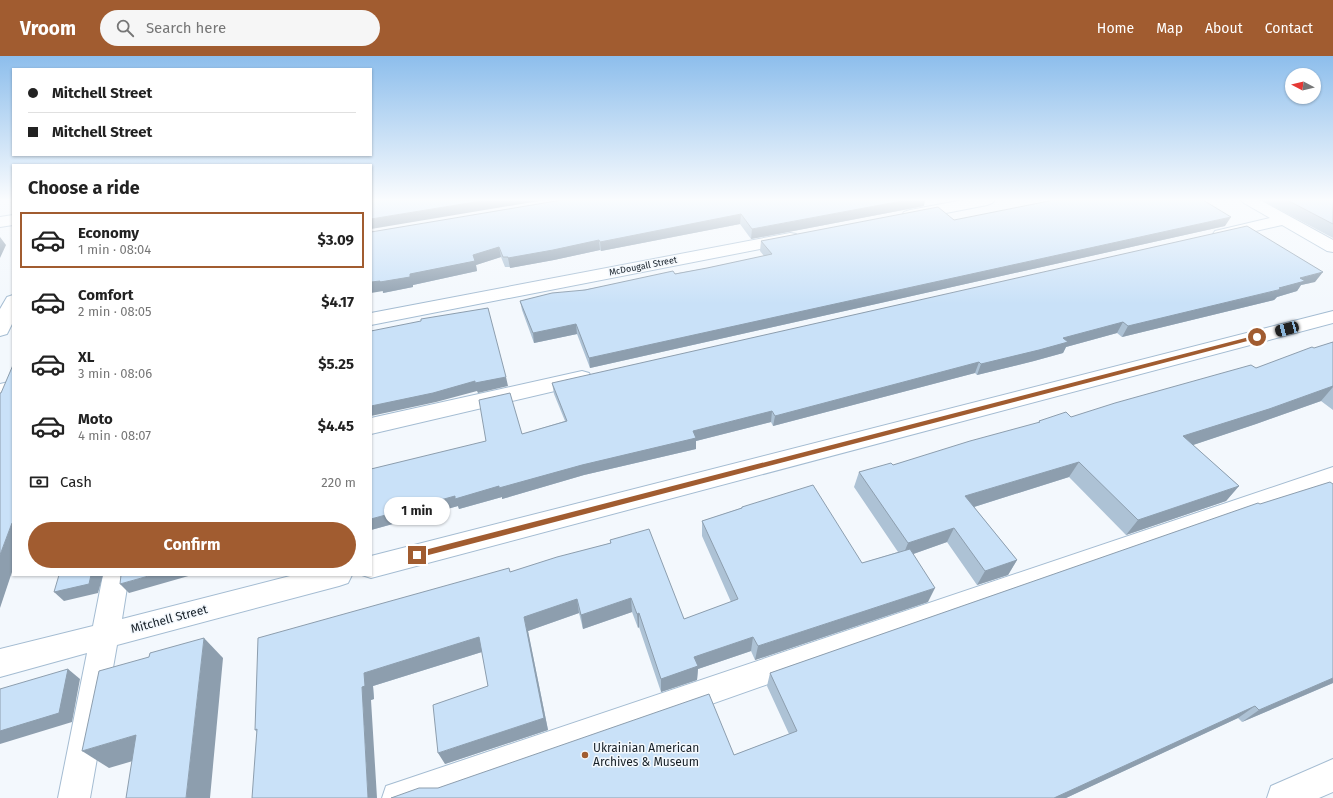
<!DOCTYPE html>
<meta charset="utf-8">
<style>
:root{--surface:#fff;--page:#f6f6f6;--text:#222;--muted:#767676;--line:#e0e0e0;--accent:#a15c30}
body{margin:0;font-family:"Fira Sans",sans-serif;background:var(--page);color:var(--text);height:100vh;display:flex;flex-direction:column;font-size:15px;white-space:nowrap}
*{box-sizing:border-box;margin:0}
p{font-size:13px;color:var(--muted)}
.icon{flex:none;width:22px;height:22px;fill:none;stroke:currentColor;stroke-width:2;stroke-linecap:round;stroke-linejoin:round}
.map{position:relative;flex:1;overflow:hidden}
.panel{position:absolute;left:12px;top:108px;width:360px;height:412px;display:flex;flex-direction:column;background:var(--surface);border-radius:0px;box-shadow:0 1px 3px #0004}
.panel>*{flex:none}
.top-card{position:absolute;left:12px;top:12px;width:360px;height:88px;border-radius:0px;box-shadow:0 1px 3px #0004;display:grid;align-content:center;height:88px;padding:0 16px;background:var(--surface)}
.needle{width:26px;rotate:277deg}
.controls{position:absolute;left:1285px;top:12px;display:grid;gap:8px}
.controls a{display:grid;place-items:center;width:36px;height:36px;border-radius:50%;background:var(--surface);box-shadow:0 1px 3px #0004;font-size:20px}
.end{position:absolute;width:18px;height:18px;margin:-9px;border:5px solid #a15c30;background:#fff;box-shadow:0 0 0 2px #fff}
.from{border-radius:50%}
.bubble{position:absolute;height:28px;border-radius:14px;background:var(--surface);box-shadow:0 1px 3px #0004;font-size:13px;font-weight:700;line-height:28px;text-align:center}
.car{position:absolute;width:12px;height:24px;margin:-12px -6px;border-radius:5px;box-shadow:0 0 3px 1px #0007;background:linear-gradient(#222 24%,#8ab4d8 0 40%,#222 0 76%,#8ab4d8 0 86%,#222 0)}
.top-card b{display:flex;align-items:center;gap:14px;height:38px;font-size:15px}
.top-card b+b{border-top:1px solid var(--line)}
.top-card i{width:10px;height:10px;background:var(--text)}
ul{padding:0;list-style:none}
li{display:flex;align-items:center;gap:12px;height:56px;margin:0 8px 6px;padding:0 8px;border:2px solid transparent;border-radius:0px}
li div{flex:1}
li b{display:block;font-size:15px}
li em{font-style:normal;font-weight:700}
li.active{border-color:var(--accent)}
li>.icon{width:36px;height:36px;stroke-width:1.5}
h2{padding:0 16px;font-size:18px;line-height:48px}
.pay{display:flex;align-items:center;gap:10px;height:44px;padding:0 16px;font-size:15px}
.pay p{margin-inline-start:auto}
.cta{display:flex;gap:8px;margin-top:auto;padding:8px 16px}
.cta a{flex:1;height:46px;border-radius:24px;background:var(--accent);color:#fff;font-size:16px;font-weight:700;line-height:46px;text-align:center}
header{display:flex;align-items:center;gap:24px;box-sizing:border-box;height:56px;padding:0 20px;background:var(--accent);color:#fff}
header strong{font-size:19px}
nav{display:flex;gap:22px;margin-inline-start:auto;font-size:14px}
.search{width:280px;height:36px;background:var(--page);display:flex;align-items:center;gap:10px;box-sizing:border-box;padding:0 14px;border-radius:22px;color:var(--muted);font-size:15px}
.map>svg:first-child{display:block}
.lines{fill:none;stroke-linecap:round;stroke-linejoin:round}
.minor-casing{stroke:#a4bcd2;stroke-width:2}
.minor{fill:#fff;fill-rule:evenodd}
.wall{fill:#adc2d5}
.shaded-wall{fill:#8d9eae}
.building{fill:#c9e1f8;stroke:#8d9eae}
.route{fill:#a15c30}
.poi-dot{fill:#a15c30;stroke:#f3f8fd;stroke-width:1.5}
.labels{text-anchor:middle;stroke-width:3;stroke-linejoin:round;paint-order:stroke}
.far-street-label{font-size:9px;fill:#161f27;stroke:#f3f8fd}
.near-street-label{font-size:12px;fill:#161f27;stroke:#f3f8fd}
.near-poi-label{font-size:12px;fill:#161f27;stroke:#f3f8fd;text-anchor:start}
</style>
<header>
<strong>Vroom</strong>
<div class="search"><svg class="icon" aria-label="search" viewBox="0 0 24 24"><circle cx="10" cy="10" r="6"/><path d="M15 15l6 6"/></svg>Search here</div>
<nav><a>Home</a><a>Map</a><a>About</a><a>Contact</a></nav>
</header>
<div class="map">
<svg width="1333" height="742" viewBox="0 0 1333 742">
<rect width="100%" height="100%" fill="#f3f8fd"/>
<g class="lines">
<g class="minor-casing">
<g id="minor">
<path d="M963,144H995L992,147L987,149L910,164L904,162L902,159L904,156L910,154Z"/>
<path d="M1241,144H1260L1333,184V196L1327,195L1282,169L1221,183L1215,181L1213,178L1215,175L1270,162L1244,147Z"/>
<path d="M13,159V169L0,171V161Z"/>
<path d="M790,177L796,178L798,182L796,186L371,269V257Z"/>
<path d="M13,239V266L7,278L0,280V253L7,241Z"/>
<path d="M1333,255V267L371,522L362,519H371V500Z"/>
<path d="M582,315L589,317L592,322L589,327L371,378V362Z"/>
<path d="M13,325V339L0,342V328Z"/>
<path d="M1333,411V429L445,742H382L386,730L398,726Z"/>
<path d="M103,519H129L122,563L294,519H352L348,527L339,530L117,589L90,742H58L87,597L0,621V593L93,570Z"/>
<path d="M1333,703V736L1319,742H1267L1271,730Z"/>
</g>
</g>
<use href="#minor" class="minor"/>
</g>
<g class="wall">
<path d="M1261,144H1333V182Z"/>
<path d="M924,150L751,183L740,168L601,195L600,194L554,204L510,212V211H505L501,201L476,209L477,215L413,229V231L383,237L371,176Z"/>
<path d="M954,164L1225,170L590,312L577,278L534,287L522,254L520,245L707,212L764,200L760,195L761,185Z"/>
<path d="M1315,226L1301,229L1297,235L1277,241L1274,244L1122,281L1117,277L1066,291L1063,297L1034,305L977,319L975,317L773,370L771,366L696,385V393L584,419L502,443V441L459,453L458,450L371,474V413L522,378L565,365L554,338L552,327Z"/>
<path d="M1333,286V354L1321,345L1256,368L1193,389L1239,430L1226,445L1126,479L1069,421L974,451L1017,504L1008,519L977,529L947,486L913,498L928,546L755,604L751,595L698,613L697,624L661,636L639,571L638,572L632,556L583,573L579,557L528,575L548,674L445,708L488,630L482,596L373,630L374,643L371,644L257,676L255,674L510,516L610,487V484L684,563L731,546L702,480V465L741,452L742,451L862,507L898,496L854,431L859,416L893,409L1038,367L1039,365L1071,361L1256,312Z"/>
<path d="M1333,428V627L1242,666L1238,662L1066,742H391L438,732L734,699L789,678L767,630L770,617L1260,448Z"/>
</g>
<g class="shaded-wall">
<path d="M487,144H545L371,173V163Z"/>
<path d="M907,144H925L924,150L751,183L752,173Z"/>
<path d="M741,158L740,168L601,195L600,186Z"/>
<path d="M1231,161L1225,170L590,312L589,302Z"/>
<path d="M0,181L6,189L0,202Z"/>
<path d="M599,184L600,194L554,204L510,212L508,202Z"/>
<path d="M499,191L501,201L476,209L477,215L413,229V231L383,237V235L371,237V226L410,218Z"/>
<path d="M1323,216L1315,226L1301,229L1297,235L1277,241L1274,244L1122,281L1128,270L1279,232L1300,222Z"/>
<path d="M1123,266L1117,277L1066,291L1063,297L1034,305L977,319L981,308L1063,282Z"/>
<path d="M576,268L577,278L534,287L533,277Z"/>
<path d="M979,306L975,317L773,370L775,360Z"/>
<path d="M506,321L508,330L478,337L477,335L436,346L371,360V350L475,325Z"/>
<path d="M1333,330V331L1321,345L1256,368L1172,396L1183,380Z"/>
<path d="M772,355L771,366L696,385V393L584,419L502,443V441L459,453L458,450L371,474V463L693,375Z"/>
<path d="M1079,406L1069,421L958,456L965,440Z"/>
<path d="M1239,430L1226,445L1126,479L1138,464Z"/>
<path d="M13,466V513L0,552V499L12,467Z"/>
<path d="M954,472L947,486L902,502L908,487Z"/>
<path d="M1017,504L1008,519L977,529L985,515Z"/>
<path d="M91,519H103L98,537L64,545L54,536Z"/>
<path d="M152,519H192L129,537L120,528Z"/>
<path d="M935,532L928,546L755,604L758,590Z"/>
<path d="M631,542L632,556L583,573L581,559Z"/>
<path d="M577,543L579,557L528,575L548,674L445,708L438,697L544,662L524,561Z"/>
<path d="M639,557V571L638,572L637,558Z"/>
<path d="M479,581L485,595L373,630L374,643L371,644L377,742H368L362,631L364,617Z"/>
<path d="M753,581L751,595L698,613L697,624L661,636V623L694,601Z"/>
<path d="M204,582L223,602L210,742H186Z"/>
<path d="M68,613L80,623L72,666L0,688V675Z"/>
<path d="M1333,622V627L1242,666L1259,654Z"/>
<path d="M1255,650L1238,662L1066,742H1054Z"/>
<path d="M136,679L160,697L109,712L82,695Z"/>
</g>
<g class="building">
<path d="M371,144H487L371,163Z"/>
<path d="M562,144H907L752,173L741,158L600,186L599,184L553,194L508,202V201H503L499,191L473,199L475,205L410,218V221L380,226V225L371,226V176Z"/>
<path d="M1054,144H1203L1231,161L589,302L576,268L533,277L520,245L552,237L585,234L673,215L675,218L707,212L772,198L761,185L938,151L954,164Z"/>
<path d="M1287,144H1333V168Z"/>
<path d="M1247,170L1323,216L1300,222L1305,225L1279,232L1282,233L1128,270L1123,266L1063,282L1068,286L1039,294L981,308L979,306L775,360L772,355L693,375L696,382L582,409L499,432V430L455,443V440L371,463V413L486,385L479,344L510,337L522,378L567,365L552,327Z"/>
<path d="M488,252L506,321L475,327V325L433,337L371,350V275L421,265V263Z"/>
<path d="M1333,286V330L1269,353L1183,380L1239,430L1138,464L1079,406L965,440L1017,504L985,515L954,472L908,487L859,416L891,407L893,409L970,385L1040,366L1039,365L1066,356L1071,361L1115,347L1251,309L1256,312L1312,291L1314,292Z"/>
<path d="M13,309V466L12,467L0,499V337H1Z"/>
<path d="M1330,426L1333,428V622L1259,654L1255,650L1054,742H391L419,732H438L709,638L734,699L797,675L770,617L1258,447L1260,448Z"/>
<path d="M813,429L862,507L910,493L935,532L758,590L753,581L694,601L698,610L661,623L639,557L637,558L631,542L581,559L577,543L524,561L544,662L438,697L433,649L488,630L479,581L364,617L365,630L362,631L368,742H252L257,673L255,674L258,582L509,512L510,516L557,501L611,487L610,484L649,473L684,563L738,543L702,465L742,452V451Z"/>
<path d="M59,519H91L89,528L54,536Z"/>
<path d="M121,519H152L120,528Z"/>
<path d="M204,582L186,742H126L136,679L82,695L99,615L149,601L150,597Z"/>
<path d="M68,613L59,657L0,675V633Z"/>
</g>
<linearGradient id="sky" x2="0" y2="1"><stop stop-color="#8dbeec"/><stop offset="0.58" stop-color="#fafcfe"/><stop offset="1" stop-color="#fafcfe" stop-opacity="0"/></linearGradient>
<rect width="1333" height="248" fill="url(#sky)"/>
<path class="route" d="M1257,279H1259V282L417,502L413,499L417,496Z"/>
<circle class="poi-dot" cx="585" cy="699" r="4"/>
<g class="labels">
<g class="far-street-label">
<text transform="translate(643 210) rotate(-11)" y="3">McDougall Street</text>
</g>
<g class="near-street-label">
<text transform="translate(169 563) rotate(-15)" y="4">Mitchell Street</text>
</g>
<g class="near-poi-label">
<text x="593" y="696">Ukrainian American<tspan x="593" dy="14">Archives &amp; Museum</tspan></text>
</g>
</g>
</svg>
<div class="controls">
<a><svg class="needle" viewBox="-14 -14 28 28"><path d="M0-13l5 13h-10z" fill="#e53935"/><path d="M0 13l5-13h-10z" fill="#767676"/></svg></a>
</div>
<i class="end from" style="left:1257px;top:281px"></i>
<i class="end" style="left:417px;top:499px"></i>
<div class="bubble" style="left:384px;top:441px;width:66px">1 min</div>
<i class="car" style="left:1287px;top:273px;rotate:255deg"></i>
<div class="top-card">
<b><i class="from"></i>Mitchell Street</b>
<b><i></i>Mitchell Street</b>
</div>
<section class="panel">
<h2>Choose a ride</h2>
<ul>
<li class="active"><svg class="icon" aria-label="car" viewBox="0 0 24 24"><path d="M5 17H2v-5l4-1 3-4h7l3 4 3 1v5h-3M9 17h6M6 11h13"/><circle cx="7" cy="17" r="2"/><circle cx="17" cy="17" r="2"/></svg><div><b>Economy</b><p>1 min · 08:04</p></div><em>$3.09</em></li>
<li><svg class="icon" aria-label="car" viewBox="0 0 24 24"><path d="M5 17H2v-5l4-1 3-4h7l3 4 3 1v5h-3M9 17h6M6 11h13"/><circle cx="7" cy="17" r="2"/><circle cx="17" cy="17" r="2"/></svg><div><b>Comfort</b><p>2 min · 08:05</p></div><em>$4.17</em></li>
<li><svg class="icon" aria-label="car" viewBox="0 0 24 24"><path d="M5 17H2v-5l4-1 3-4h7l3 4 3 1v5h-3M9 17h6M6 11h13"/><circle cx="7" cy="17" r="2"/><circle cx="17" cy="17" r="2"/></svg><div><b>XL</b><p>3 min · 08:06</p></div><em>$5.25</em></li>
<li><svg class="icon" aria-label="car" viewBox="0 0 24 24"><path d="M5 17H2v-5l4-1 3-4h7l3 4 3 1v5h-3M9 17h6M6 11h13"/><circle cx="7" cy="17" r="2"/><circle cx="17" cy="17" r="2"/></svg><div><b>Moto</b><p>4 min · 08:07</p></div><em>$4.45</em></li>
</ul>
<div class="pay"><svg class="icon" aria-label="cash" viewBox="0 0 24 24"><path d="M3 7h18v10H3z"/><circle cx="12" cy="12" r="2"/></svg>Cash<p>220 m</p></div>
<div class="cta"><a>Confirm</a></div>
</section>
</div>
